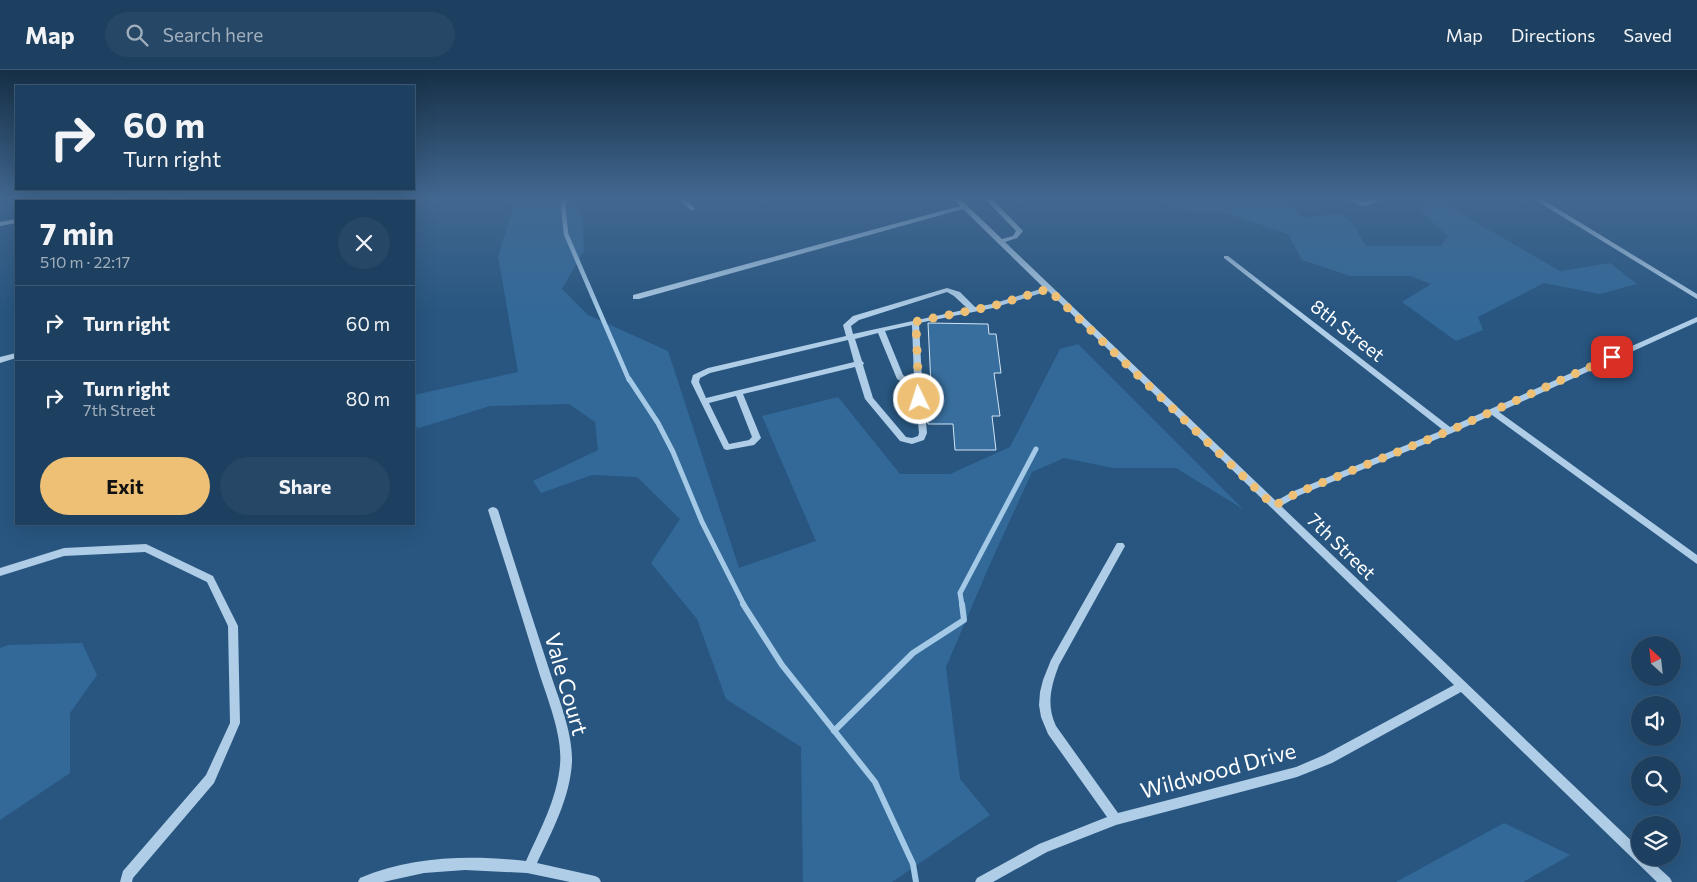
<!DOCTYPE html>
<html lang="en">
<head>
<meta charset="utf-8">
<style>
	body { margin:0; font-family:Commissioner,sans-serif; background:#264766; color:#f1f3f6; height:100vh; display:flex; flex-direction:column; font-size:19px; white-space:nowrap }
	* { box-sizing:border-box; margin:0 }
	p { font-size:16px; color:#a1afbd }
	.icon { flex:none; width:28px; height:28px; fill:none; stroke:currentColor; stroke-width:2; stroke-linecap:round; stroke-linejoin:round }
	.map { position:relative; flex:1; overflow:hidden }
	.panel { position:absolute; left:15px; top:130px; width:400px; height:325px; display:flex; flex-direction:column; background:#1e4060; border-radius:0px; box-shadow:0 5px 20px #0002,0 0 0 1px #3c5975 }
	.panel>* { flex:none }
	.banner { position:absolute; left:15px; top:15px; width:400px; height:105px; border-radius:0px; box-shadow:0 5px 20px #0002,0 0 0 1px #3c5975; background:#1e4060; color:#f1f3f6; overflow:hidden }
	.needle { width:32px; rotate:333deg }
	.controls { position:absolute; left:1631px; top:566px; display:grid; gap:10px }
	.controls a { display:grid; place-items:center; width:50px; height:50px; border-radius:50%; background:#1e4060; box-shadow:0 5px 20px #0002,0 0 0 1px #3c5975; font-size:25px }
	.pin { position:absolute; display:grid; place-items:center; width:42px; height:42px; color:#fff; margin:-21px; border-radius:10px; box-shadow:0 2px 8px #0006 }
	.me { position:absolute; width:55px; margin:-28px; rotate:356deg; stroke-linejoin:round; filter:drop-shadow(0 0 4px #0008) }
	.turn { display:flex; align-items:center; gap:18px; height:105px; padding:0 25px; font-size:22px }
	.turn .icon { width:65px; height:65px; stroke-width:2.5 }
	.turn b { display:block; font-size:35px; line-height:42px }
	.round { display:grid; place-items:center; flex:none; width:52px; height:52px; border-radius:26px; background:#264766 }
	.head { display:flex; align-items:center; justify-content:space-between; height:85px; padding:0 25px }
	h1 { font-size:30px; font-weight:700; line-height:38px }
	.action { display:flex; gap:10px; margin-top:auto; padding:10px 25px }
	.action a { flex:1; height:58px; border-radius:30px; background:#edc076; color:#111; font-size:20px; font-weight:700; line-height:58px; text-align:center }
	.action a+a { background:#264766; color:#f1f3f6 }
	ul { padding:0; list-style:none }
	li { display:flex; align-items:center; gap:15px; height:75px; padding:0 25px; border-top:1px solid #3c5975 }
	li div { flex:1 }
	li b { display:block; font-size:19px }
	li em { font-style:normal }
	header { display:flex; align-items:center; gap:30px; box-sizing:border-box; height:70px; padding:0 25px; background:#1e4060; border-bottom:1px solid #3c5975 }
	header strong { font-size:24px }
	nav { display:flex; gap:28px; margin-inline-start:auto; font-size:18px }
	.search { width:350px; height:45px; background:#264766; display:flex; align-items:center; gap:12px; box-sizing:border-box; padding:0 18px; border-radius:28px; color:#a1afbd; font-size:19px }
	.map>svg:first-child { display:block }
	.green { fill:#336998 }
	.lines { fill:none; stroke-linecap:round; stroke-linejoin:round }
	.stream-far2 { stroke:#a4c9e6; stroke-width:4.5 }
	.stream-far1 { stroke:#a4c9e6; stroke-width:5 }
	.stream { stroke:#a4c9e6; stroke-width:6 }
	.building { fill:#386e9d; stroke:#d2e5f5 }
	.minor { fill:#afcde6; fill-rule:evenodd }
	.route { stroke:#edc076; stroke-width:9; stroke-dasharray:0 16.2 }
	.labels { text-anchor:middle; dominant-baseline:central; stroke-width:5; stroke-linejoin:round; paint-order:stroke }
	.street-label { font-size:19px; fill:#fff; stroke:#285680 }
	.near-street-label { font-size:22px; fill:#fff; stroke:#285680 }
</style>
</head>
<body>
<header>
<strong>Map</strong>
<div class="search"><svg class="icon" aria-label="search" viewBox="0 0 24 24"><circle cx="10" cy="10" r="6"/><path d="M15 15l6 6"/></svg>Search here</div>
<nav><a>Map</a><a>Directions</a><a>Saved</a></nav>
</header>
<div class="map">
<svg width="1697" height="812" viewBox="0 0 1697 812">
	<rect width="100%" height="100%" fill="#285680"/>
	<g class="green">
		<polygon points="517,128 577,128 582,147 584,181 562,219 588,245 668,281 739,498 816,471 762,346 838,327 900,404 950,404 1010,377 1060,279 1078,274 1243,439 1176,398 1113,398 1064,388 1032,402 990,494 946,597 960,709 990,745 892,812 803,812 801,677 726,629 697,549 651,493 680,449 637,407 592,405 541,423 533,411 598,380 595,352 569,334 490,336 419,358 414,356 414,325 518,302 498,186"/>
		<polygon points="1158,128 1277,128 1306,148 1341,143 1354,156 1366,176 1441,176 1448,166 1416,137 1439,131 1560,201 1610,193 1637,214 1600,224 1544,213 1478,247 1483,260 1456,271 1402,232 1431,214 1410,206 1350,206 1302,190 1288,164 1227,143 1175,140"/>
		<polygon points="82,573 97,605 70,643 70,703 0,750 0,578 8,575"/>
		<polygon points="1504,753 1570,785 1523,812 1396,812"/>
	</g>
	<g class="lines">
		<polyline class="stream-far2" points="566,128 563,135 566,164 629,310"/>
		<g class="stream-far1">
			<polyline points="629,309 658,353 673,382 702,452 744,535"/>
			<polyline points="962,535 960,523 1036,379"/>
		</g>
		<g class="stream">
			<polyline points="743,534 782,595 875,712 913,794 916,812"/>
			<polyline points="834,661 913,583 964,550 962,534"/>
		</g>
	</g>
	<polygon class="building" points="928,253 988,254 989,264 996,264 1001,303 994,303 1000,346 992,346 996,380 955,380 953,354 928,354 926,336 932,336"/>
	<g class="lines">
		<g class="minor">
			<polygon points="113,128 126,128 117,131 106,131"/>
			<rect x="174" y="128" width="6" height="3"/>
			<polygon points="383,128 396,128 387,131 377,131"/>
			<polygon points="678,128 685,128 695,139 692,141 690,140"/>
			<path d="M952 128H959L1002 169 1013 166 1016 161 984 128H991L1023 161 1017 168 1005 172 1276 431 1294 421 1443 360 1224 188V186H1228L1450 357 1697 247V252L1499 342 1697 485V494L1492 345 1452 363 1300 425 1281 436 1640 779V788H1648L1670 808 1672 812H1657L1461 622 1332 693 1297 707 1116 755 1047 782 993 812H975L977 808 1039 774 1107 747 1048 664 1041 647 1039 635 1040 622 1043 610 1051 590 1117 473H1123L1125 476 1059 595C1051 616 1046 635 1056 656L1118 743 1296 697 1324 685 1454 615 1048 221 993 238 919 253 922 311 927 363 924 370 912 374 900 371 865 329 855 297 743 324 761 368 754 375 727 380 724 379 691 312 693 305 708 298 846 266 843 255 853 246 947 218 960 222 975 237 992 234 1044 218 963 139 639 229H633V225L960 136ZM947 222 954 226 968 239 853 264 851 256 859 250ZM912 255 914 308H908L903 305 885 261ZM878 263 897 309 904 313 914 314 919 363 918 366 912 368 906 367 873 328 863 295 864 293 862 291 855 269ZM848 270 854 292 706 328 699 312 700 308 710 303ZM736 326 752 367 749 370 729 374 709 333Z"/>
			<polygon points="1341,128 1352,128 1365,132 1376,128 1386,128 1365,136"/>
			<polygon points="1532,128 1540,128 1697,224 1697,229"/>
			<polygon points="16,149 16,153 0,156 0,152"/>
			<polygon points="16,283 16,288 0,293 0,287"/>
			<path d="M493 437 496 438 498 440C514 492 531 544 548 596 557 625 573 661 572 692 570 728 552 761 537 793L595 806 599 808 601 812H570L527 803 465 800 424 803 383 812H358L360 808C412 786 470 785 526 791 540 760 557 729 560 695 563 664 546 626 537 596 521 544 505 492 488 440L490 438Z"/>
			<polygon points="146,474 213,506 238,556 240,653 214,713 133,808 132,812 120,812 123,801 206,705 230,653 228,556 207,512 145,482 64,486 0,506 0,498 64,478"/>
		</g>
	</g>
	<linearGradient id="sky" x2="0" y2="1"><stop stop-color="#162f46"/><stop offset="0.53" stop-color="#426891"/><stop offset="1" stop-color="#426891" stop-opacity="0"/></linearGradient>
	<rect width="1697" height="242" fill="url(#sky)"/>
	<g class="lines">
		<polyline class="route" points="919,329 916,255 914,252 993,236 1048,219 1274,436 1297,423 1449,361 1612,287"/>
	</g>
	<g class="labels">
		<g class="street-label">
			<text transform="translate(1348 260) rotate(38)">8th Street</text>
			<text transform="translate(1342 476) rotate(44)">7th Street</text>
		</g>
		<g class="near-street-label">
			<text transform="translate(567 614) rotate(74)">Vale Court</text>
			<text transform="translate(1218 700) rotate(-15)">Wildwood Drive</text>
		</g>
	</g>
</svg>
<div class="controls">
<a><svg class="needle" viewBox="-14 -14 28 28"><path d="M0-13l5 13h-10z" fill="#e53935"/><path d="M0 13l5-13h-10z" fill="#a1afbd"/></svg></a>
<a><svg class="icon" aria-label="sound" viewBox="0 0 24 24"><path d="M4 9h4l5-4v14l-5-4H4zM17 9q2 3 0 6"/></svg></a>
<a><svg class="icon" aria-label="search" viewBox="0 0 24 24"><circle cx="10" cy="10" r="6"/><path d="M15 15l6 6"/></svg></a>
<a><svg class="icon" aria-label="layers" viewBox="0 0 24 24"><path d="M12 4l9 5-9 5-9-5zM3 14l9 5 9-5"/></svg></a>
</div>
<div class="pin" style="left:1612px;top:287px;background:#d93025"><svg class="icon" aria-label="arrive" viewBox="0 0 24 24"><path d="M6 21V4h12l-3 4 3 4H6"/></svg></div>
<svg class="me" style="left:919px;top:329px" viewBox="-20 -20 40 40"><circle r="17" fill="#edc076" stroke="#fff" stroke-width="3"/><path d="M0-11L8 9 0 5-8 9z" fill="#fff"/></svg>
<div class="banner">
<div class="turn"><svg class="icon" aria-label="right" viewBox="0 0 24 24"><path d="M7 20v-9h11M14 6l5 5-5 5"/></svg><div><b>60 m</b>Turn right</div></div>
</div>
<section class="panel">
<div class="head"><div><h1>7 min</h1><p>510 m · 22:17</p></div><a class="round"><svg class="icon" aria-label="close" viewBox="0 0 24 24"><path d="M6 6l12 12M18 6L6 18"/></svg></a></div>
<ul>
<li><svg class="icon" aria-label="right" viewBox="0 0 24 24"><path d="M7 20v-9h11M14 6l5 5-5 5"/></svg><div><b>Turn right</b></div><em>60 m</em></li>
<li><svg class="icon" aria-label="right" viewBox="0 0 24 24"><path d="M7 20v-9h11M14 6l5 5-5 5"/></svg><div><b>Turn right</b><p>7th Street</p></div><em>80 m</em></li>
</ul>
<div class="action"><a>Exit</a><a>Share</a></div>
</section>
</div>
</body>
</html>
